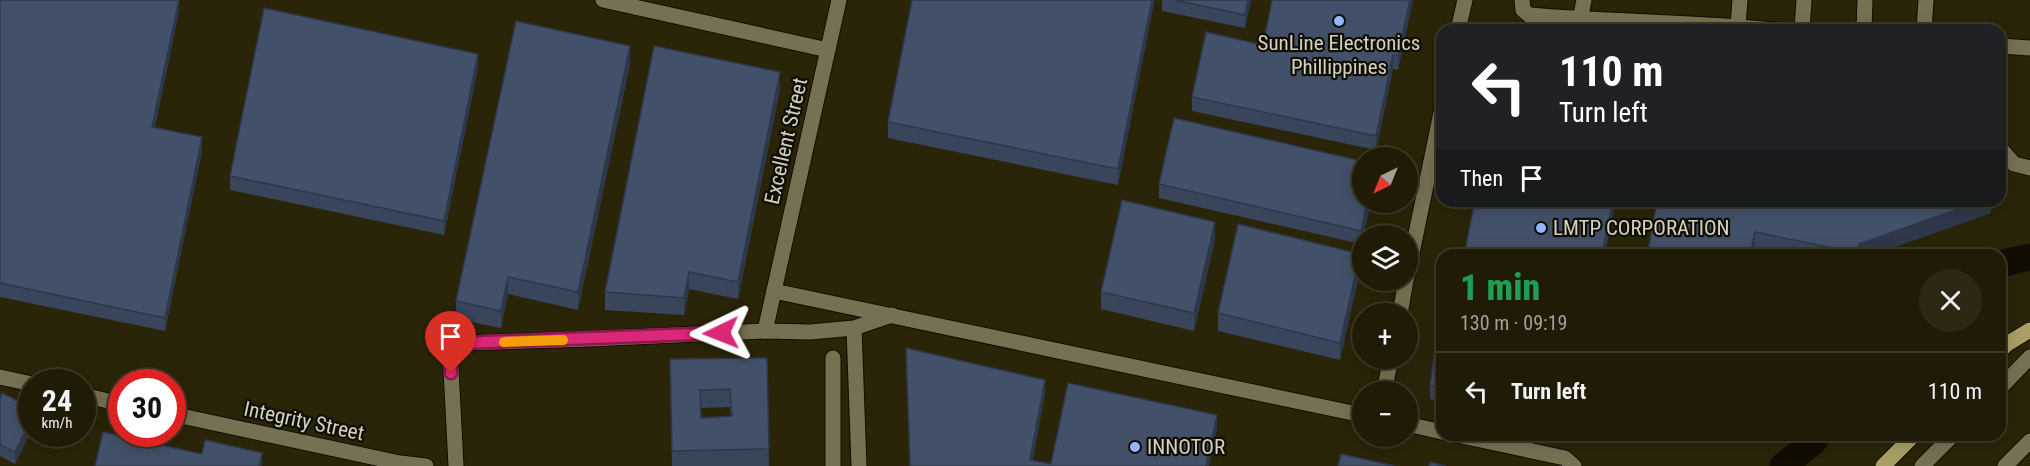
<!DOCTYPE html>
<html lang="en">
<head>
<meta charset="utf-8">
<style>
	body { margin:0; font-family:"Roboto Condensed",sans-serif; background:#2d2814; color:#f1f3f6; height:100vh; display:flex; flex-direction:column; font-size:22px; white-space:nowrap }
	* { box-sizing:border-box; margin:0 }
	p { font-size:20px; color:#a2a19b }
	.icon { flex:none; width:33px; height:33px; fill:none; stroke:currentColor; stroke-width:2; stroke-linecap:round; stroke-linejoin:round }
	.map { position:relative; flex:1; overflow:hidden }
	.panel { position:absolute; left:1436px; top:249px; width:570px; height:192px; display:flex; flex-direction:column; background:#201b06; border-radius:18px; box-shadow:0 3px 15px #0003,0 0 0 2px #3d3928 }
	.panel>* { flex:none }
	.banner { position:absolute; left:1436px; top:24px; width:570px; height:183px; border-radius:18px; box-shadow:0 3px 15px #0003,0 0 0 2px #3d3928; background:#202124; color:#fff; overflow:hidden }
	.needle { width:39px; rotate:223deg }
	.buttons { position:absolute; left:1352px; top:147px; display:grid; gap:12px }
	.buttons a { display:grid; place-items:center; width:66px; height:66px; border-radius:50%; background:#201b06; box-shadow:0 3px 15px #0003,0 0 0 2px #3d3928; font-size:30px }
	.speed { position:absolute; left:18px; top:369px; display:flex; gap:12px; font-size:30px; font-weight:700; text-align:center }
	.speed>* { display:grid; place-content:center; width:78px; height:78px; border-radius:50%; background:#201b06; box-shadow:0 3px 15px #0003,0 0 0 2px #3d3928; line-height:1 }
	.speed small { font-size:15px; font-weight:400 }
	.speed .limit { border:9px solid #d22; background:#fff; color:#111 }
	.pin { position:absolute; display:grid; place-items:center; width:51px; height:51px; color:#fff; margin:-62px -26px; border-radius:50% 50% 50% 0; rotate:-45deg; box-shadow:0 0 6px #0007 }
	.pin .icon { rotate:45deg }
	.me { position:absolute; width:66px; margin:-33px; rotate:268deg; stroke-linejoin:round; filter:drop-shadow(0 0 4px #0008) }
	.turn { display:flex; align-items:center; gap:21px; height:126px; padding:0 24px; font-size:27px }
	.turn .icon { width:78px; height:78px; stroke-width:2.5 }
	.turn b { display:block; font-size:42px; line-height:51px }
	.then { display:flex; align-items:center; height:57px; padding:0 24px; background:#0003; gap:12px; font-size:22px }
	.round { display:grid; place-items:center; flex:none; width:63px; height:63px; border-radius:32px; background:#2d2814 }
	.summary { display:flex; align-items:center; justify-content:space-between; height:102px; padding:0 24px }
	h1 { font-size:36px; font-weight:800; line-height:45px; color:#1e9e55 }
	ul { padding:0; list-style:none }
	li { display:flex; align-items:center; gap:18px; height:78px; padding:0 24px; border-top:2px solid #3d3928 }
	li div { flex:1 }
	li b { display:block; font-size:22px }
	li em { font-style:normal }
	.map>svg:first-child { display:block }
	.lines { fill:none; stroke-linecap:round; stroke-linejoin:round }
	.river { stroke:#110c00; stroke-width:27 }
	.minor-casing { stroke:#130d00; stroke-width:17 }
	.major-casing { stroke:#130d00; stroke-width:17 }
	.minor { stroke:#777153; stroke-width:15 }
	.major { stroke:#a99e66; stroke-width:15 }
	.wall { fill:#39455a; fill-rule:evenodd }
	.shaded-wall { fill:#2e384a }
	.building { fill:#425069; stroke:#2e384a; stroke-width:1.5; fill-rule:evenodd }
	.route-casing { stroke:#8e194d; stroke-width:15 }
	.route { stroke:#db2777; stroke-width:10 }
	.slow { stroke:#f59e0b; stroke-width:10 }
	.poi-dot { fill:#91b8fd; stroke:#100e04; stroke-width:2 }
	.labels { text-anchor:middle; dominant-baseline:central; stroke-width:4.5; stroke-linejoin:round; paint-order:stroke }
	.poi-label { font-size:21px; fill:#d5d2c1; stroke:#100e04; text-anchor:start }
	.street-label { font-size:21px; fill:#d5d2c1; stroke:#100e04 }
</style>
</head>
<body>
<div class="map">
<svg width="2030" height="466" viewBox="0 0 2030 466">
	<rect width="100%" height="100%" fill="#2a2408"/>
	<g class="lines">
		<g class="river">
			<polyline points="2000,264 2030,257"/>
			<polyline points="1783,466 1813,442 1818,435"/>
		</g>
		<g class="minor-casing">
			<g id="minor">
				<polyline points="603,0 828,50"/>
				<path d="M1522 0 1523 10 1529 15C1611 22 1693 22 1775 30"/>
				<polyline points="1580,20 1584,0"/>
				<polyline points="1738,26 1740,0"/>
				<polyline points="1458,30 1465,0"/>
				<polyline points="1802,30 1804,0"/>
				<polyline points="1864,30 1865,0"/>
				<polyline points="1924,30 1926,0"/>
				<polyline points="2000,46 2030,48"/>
				<polyline points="2000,148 2014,164 2030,168"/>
				<polyline points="1407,277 1442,108"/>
				<polyline points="774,291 1362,415"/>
				<polyline points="1400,314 1406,280"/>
				<polyline points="854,328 859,466"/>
				<polyline points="765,331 839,0"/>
				<polyline points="833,358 833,466"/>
				<polyline points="0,377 32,384"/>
				<polyline points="2000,388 2030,357"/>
				<polyline points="1384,392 1391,358"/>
				<polyline points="82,395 122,404"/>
				<polyline points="172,414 400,463 426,466"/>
				<polyline points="1407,424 1442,432"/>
				<polyline points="1457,435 1565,458 1574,466"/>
				<polyline points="456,466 450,350 461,343 589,339 765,331 810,332 854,328 892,315"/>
				<polyline points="1922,466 1953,435"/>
				<polyline points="2005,466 2030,441"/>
			</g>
		</g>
		<g class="major-casing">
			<g id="major">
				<polyline points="2000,351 2007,344 2030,330"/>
				<polyline points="1883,466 1914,435"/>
			</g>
		</g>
		<use href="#minor" class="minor"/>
		<use href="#major" class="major"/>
	</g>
	<g class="wall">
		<polygon points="0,0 179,0 179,11 155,127 202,151 165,331 0,297"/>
		<polygon points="1154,0 1118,185 888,138 888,122"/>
		<polygon points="1162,0 1251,0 1245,28 1162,11"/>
		<polygon points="1272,0 1413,0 1398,70 1393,69 1376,150 1192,111 1192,97 1263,45"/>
		<polygon points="630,64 578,310 508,294 501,328 456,319 456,301"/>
		<polygon points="478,67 444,235 230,190 230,176"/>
		<polygon points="780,89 738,299 689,289 684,315 605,310 605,292"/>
		<polygon points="1159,184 1362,202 1371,202 1363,236 1362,236 1361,244 1159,198"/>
		<polygon points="1657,201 1991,201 1991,213 1872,255 1792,255 1755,247 1753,255 1648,255"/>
		<polygon points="1215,239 1194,331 1101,309 1101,292"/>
		<polygon points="1360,271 1340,360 1218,331 1218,313"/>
		<polygon points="1442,302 1442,402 1430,399 1430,385"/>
		<path d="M767 358 769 466H672L670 359ZM730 407 731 417 701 418V408Z"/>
		<polygon points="0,395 32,408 32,429 15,464 0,456"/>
	</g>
	<g class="shaded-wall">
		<polygon points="179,0 179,11 152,140 152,127"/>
		<polygon points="1152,0 1154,0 1154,4 1118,185 1118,169"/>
		<polygon points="1248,0 1251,0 1245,28 1245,15"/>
		<polygon points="1410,0 1413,0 1398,70 1398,56"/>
		<polygon points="630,46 630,64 578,310 578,292"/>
		<polygon points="478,54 478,67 444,235 444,221"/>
		<polygon points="1393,55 1393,69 1376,150 1376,136"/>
		<polygon points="780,72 780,89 738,299 738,282"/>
		<polygon points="202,137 202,151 165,331 165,318"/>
		<polygon points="1613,201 1616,201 1605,255 1602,255"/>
		<polygon points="1981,201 1991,201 1991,213 1872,255 1857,255 1859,244"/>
		<polygon points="1367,202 1371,202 1363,236 1362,236 1361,244 1361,231"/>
		<polygon points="1215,222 1215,239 1194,331 1194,313"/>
		<polygon points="1755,232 1755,247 1753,255 1750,255"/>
		<polygon points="1360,254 1360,271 1340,360 1340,343"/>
		<polygon points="689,272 689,289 684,315 684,298"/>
		<polygon points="508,277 508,294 501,328 501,311"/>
		<polygon points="1045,380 1045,394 1032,466 1030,460"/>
		<polygon points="1217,415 1217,429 1209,466 1206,466"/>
		<polygon points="32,417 32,429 15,464 15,452"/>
		<polygon points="262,453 262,466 259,466"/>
	</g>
	<g class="building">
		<polygon points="0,0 179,0 152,127 202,137 165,318 0,283"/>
		<polygon points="912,0 1152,0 1118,169 888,122"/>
		<polygon points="1175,0 1248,0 1245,15"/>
		<polygon points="1272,0 1410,0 1398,56 1393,55 1376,136 1192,97 1206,32 1263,45"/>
		<polygon points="264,8 478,54 444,221 230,176"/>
		<polygon points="516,21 630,46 578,292 508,277 501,311 456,301"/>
		<polygon points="654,46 780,72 738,282 689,272 684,298 605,292"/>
		<polygon points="1174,118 1362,161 1362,202 1367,202 1361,231 1159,184"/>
		<polygon points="1122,200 1215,222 1194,313 1101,292"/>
		<polygon points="1475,201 1613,201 1602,255 1464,255"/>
		<polygon points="1657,201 1981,201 1859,244 1857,253 1755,232 1750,255 1667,255 1648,251"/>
		<polygon points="1238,224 1360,254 1340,343 1218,313"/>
		<polygon points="1442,302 1442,388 1430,385"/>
		<polygon points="906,348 1045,380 1030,460 1051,464 1068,383 1217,415 1206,466 910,466"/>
		<path d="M767 358 769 449 672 451 670 359ZM730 389 732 416 701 418 700 390Z"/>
		<polygon points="2,393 32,408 32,417 15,452 0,445 0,395 1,396"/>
		<polygon points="103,432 202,454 205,440 262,453 259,466 95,466"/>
		<polygon points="1341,454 1395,466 1338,466"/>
		<polygon points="1430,462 1446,466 1429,466"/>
	</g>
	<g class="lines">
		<g class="route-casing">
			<polyline id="route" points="451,373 450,350 461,343 721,333"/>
		</g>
		<use href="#route" class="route"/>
		<polyline class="slow" points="504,342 563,340"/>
	</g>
	<g class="poi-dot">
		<circle cx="1339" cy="21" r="6"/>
		<circle cx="1541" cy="228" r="6"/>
		<circle cx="1135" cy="447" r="6"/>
	</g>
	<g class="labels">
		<g class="poi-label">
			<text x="1339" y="43" text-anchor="middle">SunLine Electronics<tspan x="1339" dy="24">Phillippines</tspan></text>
			<text x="1553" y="228">LMTP CORPORATION</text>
			<text x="1147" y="447">INNOTOR</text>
		</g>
		<g class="street-label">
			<text transform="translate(786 141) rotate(-77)">Excellent Street</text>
			<text transform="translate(304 421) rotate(12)">Integrity Street</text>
		</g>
	</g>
</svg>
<div class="buttons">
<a><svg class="needle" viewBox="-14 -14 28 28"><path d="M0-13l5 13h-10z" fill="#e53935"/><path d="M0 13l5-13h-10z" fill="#a2a19b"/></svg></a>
<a><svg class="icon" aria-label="layers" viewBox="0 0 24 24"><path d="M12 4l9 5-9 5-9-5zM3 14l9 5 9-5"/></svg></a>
<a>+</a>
<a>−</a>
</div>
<div class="speed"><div>24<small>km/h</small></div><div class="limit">30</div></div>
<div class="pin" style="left:451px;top:373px;background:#d93025"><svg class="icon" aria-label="arrive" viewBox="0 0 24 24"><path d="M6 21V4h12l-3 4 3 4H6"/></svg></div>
<svg class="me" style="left:721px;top:333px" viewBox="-20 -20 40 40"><path d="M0-17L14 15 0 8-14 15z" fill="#db2777" stroke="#fff" stroke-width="4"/></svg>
<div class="banner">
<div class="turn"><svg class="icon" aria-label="left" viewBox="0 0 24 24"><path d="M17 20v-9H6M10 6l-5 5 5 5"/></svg><div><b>110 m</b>Turn left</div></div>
<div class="then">Then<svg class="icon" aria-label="arrive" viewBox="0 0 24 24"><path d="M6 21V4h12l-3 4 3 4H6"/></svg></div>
</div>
<section class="panel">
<div class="summary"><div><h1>1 min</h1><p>130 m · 09:19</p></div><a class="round"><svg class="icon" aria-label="close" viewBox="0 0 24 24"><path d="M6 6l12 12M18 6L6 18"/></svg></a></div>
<ul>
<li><svg class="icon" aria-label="left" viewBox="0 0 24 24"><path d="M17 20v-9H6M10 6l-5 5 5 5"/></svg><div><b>Turn left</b></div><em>110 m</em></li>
</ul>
</section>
</div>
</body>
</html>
